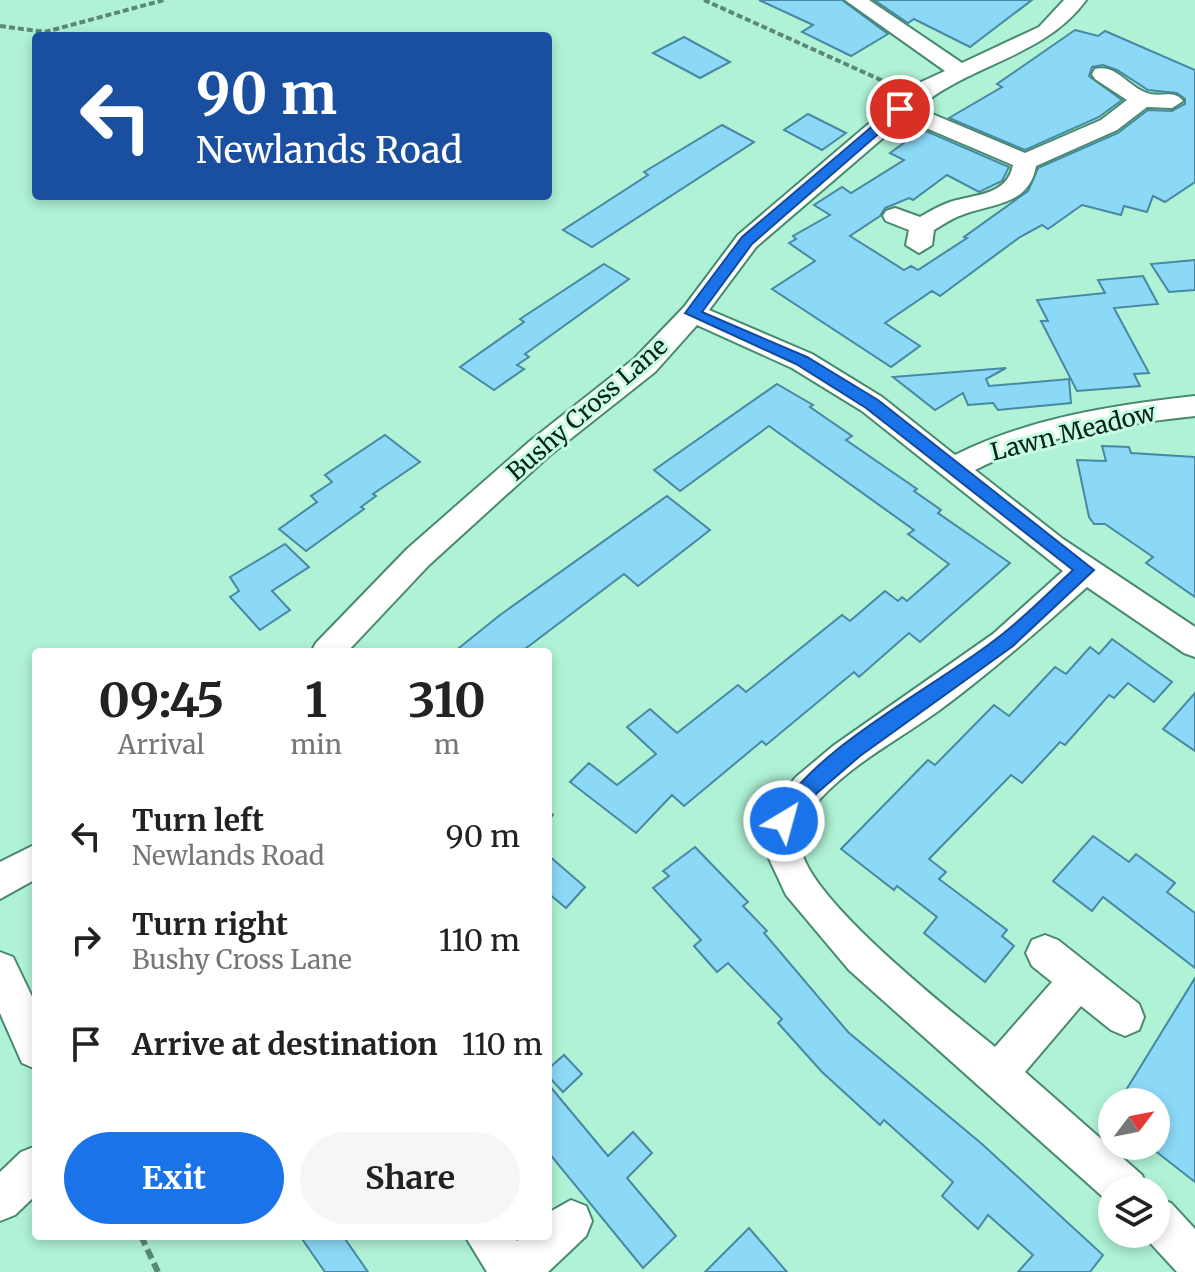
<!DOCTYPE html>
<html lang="en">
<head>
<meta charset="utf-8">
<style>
	body { margin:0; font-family:Merriweather,serif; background:#f6f6f6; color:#222; height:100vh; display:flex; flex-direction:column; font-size:30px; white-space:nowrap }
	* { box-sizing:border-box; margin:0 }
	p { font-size:26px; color:#767676 }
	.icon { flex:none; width:44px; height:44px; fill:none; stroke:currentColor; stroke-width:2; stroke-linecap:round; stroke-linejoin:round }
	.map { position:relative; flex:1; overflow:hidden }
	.panel { position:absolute; left:32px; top:648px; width:520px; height:592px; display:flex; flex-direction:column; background:#fff; border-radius:8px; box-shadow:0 4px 12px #0003 }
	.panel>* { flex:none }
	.guide { position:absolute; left:32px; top:32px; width:520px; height:168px; border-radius:8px; box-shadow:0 4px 12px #0003; background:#1a4fa0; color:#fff; overflow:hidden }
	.needle { width:52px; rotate:58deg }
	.buttons { position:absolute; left:1098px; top:1088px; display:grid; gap:16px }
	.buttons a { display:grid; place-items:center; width:72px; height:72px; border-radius:50%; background:#fff; box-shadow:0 4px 12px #0003; font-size:40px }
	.pin { position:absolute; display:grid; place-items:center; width:68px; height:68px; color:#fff; margin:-34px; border:4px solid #fff; border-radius:50%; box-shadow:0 2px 8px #0007 }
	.me { position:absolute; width:88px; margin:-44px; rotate:37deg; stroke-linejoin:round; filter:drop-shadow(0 0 6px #0008) }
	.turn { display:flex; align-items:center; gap:28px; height:168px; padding:0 32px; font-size:36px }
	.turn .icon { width:104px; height:104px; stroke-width:2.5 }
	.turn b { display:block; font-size:56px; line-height:68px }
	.eta { display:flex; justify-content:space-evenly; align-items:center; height:136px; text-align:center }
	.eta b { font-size:48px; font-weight:700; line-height:56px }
	.cta { display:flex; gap:16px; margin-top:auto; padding:16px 32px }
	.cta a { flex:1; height:92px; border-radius:48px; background:#1a73e8; color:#fff; font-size:32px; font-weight:700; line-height:92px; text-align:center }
	.cta a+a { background:#f6f6f6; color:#222 }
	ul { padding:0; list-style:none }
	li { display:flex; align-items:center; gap:24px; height:104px; padding:0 32px }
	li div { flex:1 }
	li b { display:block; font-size:30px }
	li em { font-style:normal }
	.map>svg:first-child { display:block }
	.building { fill:#8cd8f7; stroke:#4789a3; stroke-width:2 }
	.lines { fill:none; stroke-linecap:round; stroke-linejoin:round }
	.minor-casing { stroke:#498970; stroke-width:4 }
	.path-far1 { stroke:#5a8975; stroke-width:4; stroke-dasharray:6 3; stroke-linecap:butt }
	.path { stroke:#5a8975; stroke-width:6; stroke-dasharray:10 5; stroke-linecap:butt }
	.minor { fill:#fff; fill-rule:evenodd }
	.route { fill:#1a73e8; stroke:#114b97; stroke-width:2 }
	.labels { text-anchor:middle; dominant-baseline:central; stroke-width:6; stroke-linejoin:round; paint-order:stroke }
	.street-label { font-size:24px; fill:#072218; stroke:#c7fce5 }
</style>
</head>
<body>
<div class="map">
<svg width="1195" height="1272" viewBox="0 0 1195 1272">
	<rect width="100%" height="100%" fill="#aff2d5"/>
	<g class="building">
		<polygon points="759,0 842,0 888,34 851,56 802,32 813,25"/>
		<polygon points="874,0 1032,0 970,47 914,19 908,23"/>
		<polygon points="1075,30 1098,36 1105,31 1195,70 1195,182 1165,202 1153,196 1147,212 1124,206 1121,215 1082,205 1048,229 1042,225 1020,237 940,296 932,291 885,323 920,346 891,367 772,289 815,261 789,243 796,239 793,236 830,215 814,205 842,187 851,193 904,160 890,153 915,135 926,131 1009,167 1002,181 979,192 947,175 913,200 909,198 885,208 880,216 850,236 904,270 911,266 918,270 967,238 964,237 1028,191 1038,168 1118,133 1148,110 1172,111 1185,104 1185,99 1177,93 1148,90 1117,70 1103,65 1092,67 1089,76 1122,100 1099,117 1025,150 949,118 1002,87 997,84"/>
		<polygon points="684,37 730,62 700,78 653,53"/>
		<polygon points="808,114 846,133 822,150 784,130"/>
		<polygon points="722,125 754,142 592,247 563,230 648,175 644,172"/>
		<polygon points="1195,260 1195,290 1169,292 1151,264"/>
		<polygon points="604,264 629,279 525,354 529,357 517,365 524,369 494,390 460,367 524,322 520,319"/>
		<polygon points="1143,276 1158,304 1114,308 1149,373 1134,374 1140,386 1077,391 1041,321 1048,321 1037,300 1105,293 1098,280"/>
		<polygon points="1006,368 986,379 989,386 1069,379 1071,403 998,410 993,403 968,405 963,393 935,410 893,377"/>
		<polygon points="777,384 813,405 810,407 852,436 846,440 917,489 914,491 941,510 938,513 1010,563 920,642 909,633 859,677 854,672 766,745 762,741 684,806 672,795 636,833 570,782 589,763 617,785 656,754 627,727 650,709 677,733 738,685 746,692 842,615 850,621 885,591 898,601 902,597 907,601 949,564 908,534 914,530 769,426 680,491 654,470"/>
		<polygon points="385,435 420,462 373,494 376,496 361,507 364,509 306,551 279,529 317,502 311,496 332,482 325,475"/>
		<polygon points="1102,446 1129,447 1131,453 1195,457 1195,597 1146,563 1153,557 1105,524 1094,524 1089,517 1077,460 1106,461"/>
		<polygon points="667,496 710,530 638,586 624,574 521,652 454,652 500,615"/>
		<polygon points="285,544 309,567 272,591 290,610 260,630 230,597 239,591 230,577"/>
		<polygon points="1112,639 1172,682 1154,702 1128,683 1114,698 1109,695 1065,745 1060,742 1022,783 1011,775 929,859 946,872 939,879 1007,930 1002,936 1014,946 985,982 924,933 937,917 897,886 894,890 841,849 928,760 935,765 994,705 1009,716 1055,667 1066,674 1090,647 1099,654"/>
		<polygon points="1195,693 1195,751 1163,729"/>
		<polygon points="1093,836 1129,862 1136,854 1175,883 1167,892 1195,913 1195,968 1103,897 1092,911 1053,881"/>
		<polygon points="695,847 748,902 743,906 767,931 764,933 848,1032 982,1144 1103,1255 1090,1272 1018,1272 1033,1255 988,1215 978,1229 942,1196 953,1182 884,1120 880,1125 822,1072 778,1023 782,1019 728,963 717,972 694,946 701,940 653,888 669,876 663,871"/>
		<polygon points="548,855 585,887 566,908 548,893"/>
		<polygon points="1195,978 1195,1182 1149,1146 1156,1146 1156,1102 1125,1102 1127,1098 1123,1095"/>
		<polygon points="564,1055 582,1074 563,1092 548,1076 548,1069"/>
		<polygon points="548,1084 608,1156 633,1132 652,1153 627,1178 676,1236 643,1268 548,1152"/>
		<polygon points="749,1228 787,1272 705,1272"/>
		<polygon points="300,1236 343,1236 368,1272 325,1272"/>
	</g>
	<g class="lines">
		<g class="minor-casing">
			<g id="minor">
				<path d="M845 0H869L962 63 1039 27 1064 0H1086C1045 57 969 64 918 108L1025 153 1101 120 1127 100 1095 79 1092 74 1095 69C1117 64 1128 87 1147 93 1159 98 1174 89 1183 101L1172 108 1147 107 1117 130 1036 166C1029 206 992 203 962 215 952 218 943 225 934 230L932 245 919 253 906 245 909 230 886 221 883 216 886 211 895 208 920 217C930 211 939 206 950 202 975 194 1007 196 1013 165L905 119 756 247 709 310 812 354 882 397 955 455C1029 418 1114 405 1195 396V416C1120 424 1043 435 975 470L1063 539 1195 627V657L1184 653 1087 587C1038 631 990 673 937 712 898 740 853 763 820 799 807 814 798 827 801 848 808 899 952 1012 995 1047L1052 982 1032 966 1026 953 1032 940 1045 935 1058 940 1139 1004 1144 1017 1139 1030 1125 1036 1111 1030 1081 1006 1025 1072 1142 1175 1148 1190H1112V1205L849 970 786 895 765 850 766 822 782 794 796 777 833 746 993 634 1063 571 862 411 792 368 697 325 655 372 550 455 429 565 347 652H311L316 643 407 549 530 441 635 358 684 307 738 235 892 104 921 82 945 71Z"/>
				<polygon points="36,844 36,879 0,899 0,862"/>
				<polygon points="0,952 13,957 36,1005 36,1069 22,1063 0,1013"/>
				<polygon points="36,1146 36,1195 15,1215 0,1221 0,1172 21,1152"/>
				<polygon points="1156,1197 1171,1203 1195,1229 1195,1272 1177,1272 1142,1234 1156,1234"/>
				<polygon points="571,1200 586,1206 592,1221 586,1236 548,1272 487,1272 465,1236 513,1236 517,1241 523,1236 548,1236 548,1213"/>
			</g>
		</g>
		<g class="path-far1">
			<polyline points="704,0 892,85"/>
			<polyline points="0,26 45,32 164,0"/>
		</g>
		<g class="path">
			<polyline points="548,818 552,813"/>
			<polyline points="141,1236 158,1272"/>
		</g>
		<use href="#minor" class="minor"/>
	</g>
	<path class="route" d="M896 106 907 109 752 244 702 312 807 357 878 400 1094 570 1013 646 860 756 817 793 791 828 784 830 774 821C807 750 938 686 1000 636 1026 616 1049 592 1073 570L866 408 796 364 685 313 742 237Z"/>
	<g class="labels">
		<g class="street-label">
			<text transform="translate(587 409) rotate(-41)">Bushy Cross Lane</text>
			<text transform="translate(1073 432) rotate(-14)">Lawn Meadow</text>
		</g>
	</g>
</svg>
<div class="buttons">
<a><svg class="needle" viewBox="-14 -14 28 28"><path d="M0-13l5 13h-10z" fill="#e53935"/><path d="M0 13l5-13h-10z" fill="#767676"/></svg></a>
<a><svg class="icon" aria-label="layers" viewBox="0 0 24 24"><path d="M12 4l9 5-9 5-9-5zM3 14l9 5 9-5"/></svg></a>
</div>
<div class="pin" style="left:900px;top:109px;background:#d93025"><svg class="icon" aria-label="arrive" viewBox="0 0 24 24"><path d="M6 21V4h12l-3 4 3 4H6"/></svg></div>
<svg class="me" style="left:784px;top:821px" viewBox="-20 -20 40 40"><circle r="17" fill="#1a73e8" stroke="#fff" stroke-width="3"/><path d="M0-11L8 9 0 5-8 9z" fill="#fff"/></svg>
<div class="guide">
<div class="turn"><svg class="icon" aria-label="left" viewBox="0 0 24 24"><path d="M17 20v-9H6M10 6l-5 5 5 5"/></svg><div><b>90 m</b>Newlands Road</div></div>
</div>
<section class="panel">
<div class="eta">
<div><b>09:45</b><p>Arrival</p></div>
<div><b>1</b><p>min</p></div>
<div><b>310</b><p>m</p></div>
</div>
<ul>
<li><svg class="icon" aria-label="left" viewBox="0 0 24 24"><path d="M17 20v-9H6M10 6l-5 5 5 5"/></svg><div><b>Turn left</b><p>Newlands Road</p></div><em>90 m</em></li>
<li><svg class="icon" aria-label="right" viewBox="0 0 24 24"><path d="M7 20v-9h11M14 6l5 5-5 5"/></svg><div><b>Turn right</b><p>Bushy Cross Lane</p></div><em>110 m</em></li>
<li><svg class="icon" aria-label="arrive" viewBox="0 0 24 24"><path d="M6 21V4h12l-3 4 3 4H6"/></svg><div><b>Arrive at destination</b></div><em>110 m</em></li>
</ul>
<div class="cta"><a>Exit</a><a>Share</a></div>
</section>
</div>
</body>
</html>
